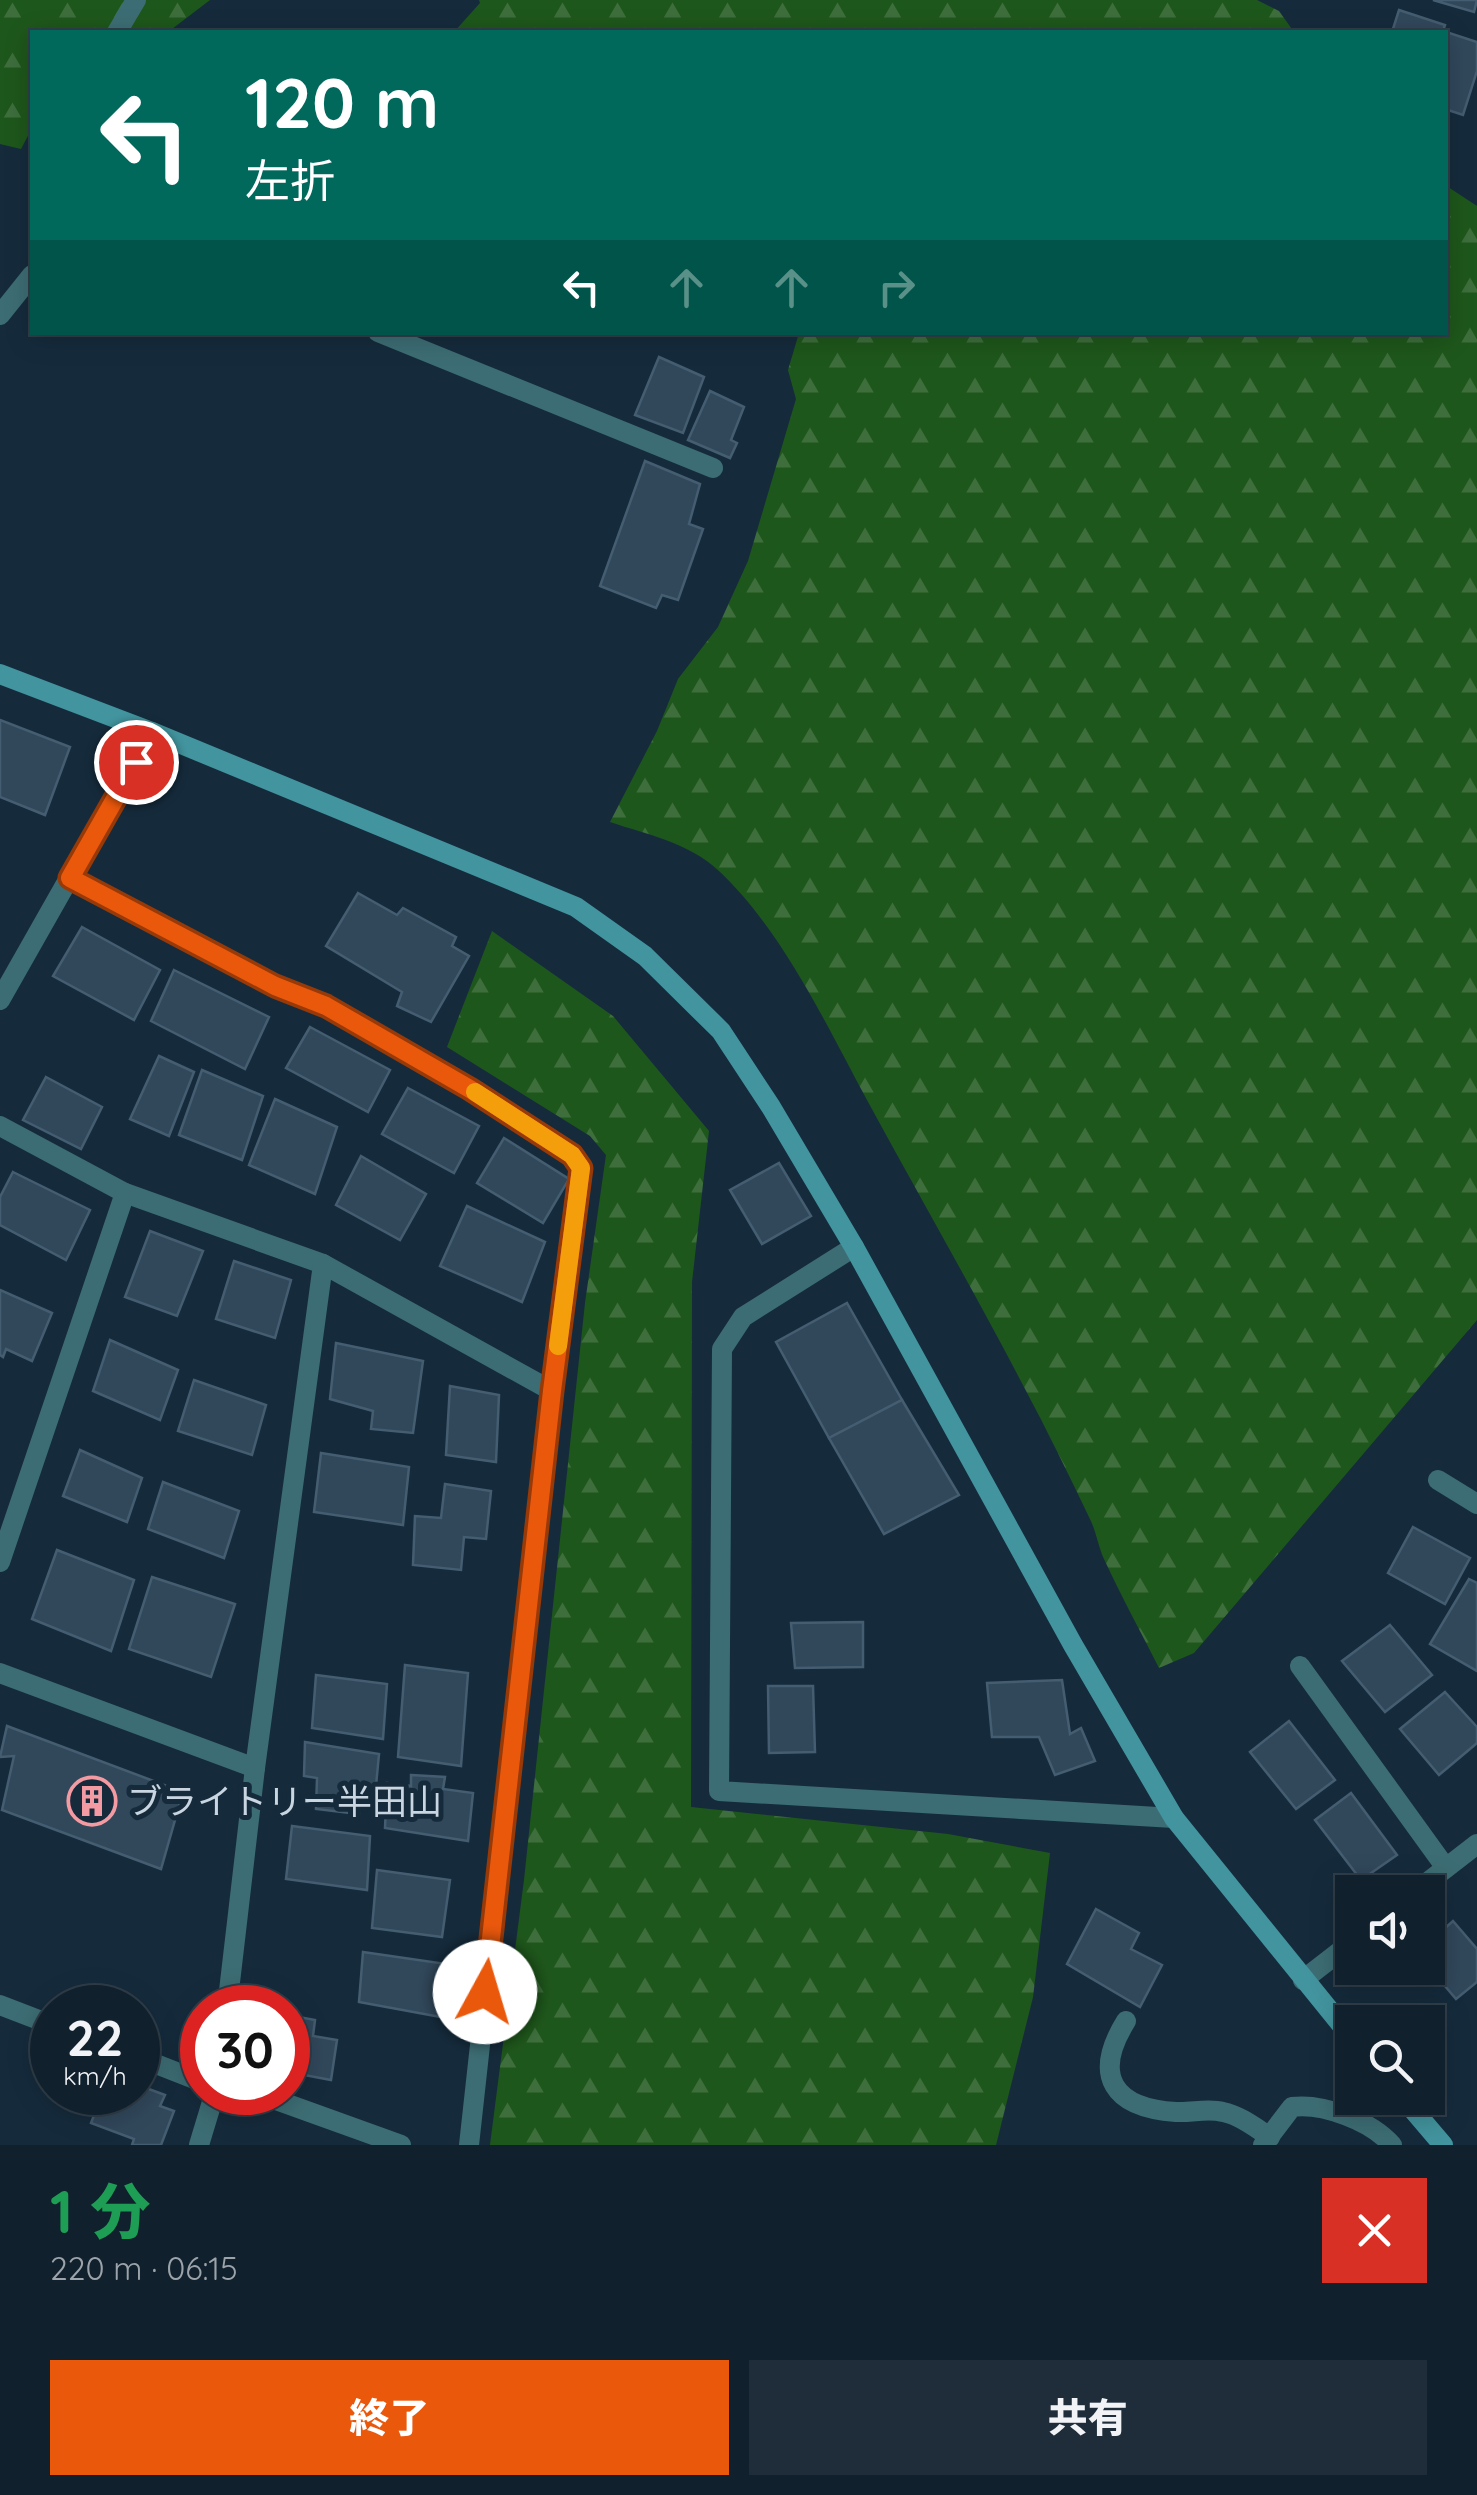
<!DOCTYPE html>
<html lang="ja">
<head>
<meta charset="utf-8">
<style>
	body { margin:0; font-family:Quicksand,"Noto Sans JP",sans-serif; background:#1e2d39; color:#f1f3f6; height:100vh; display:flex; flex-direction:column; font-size:38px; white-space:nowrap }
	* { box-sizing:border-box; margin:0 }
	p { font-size:32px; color:#9ca3aa }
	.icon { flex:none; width:55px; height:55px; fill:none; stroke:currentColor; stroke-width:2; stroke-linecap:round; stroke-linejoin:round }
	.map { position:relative; height:2145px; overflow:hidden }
	.sheet { display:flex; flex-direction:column; background:#10202d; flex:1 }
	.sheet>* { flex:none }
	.top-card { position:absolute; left:30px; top:30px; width:1418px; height:305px; border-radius:0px; box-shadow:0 5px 25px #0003,0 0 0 2px #303e49; background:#00695c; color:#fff; overflow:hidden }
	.fabs { position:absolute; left:1335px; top:1875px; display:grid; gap:20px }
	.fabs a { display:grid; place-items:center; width:110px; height:110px; border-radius:0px; background:#10202d; box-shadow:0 5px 25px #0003,0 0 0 2px #303e49; font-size:50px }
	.speed { position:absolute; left:30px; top:1985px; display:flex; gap:20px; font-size:50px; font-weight:700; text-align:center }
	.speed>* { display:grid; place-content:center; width:130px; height:130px; border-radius:50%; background:#10202d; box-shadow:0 5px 25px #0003,0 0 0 2px #303e49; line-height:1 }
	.speed small { font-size:25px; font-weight:400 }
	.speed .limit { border:15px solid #d22; background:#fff; color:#111 }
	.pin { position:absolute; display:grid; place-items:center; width:85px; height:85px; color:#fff; margin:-42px; border:5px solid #fff; border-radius:50%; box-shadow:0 2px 10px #0007 }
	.me { position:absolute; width:110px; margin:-55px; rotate:6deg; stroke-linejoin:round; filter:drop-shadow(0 0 8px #0008) }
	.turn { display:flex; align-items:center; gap:35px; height:210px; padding:0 50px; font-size:45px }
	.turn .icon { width:130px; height:130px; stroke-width:2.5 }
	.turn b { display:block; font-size:70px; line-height:85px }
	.lanes { display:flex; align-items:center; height:95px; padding:0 50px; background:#0003; justify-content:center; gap:50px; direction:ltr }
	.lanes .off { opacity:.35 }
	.round { display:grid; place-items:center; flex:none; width:105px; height:105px; border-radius:0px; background:#1e2d39 }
	.overview { display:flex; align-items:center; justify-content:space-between; height:170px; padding:0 50px }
	h1 { font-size:60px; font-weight:800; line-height:75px; color:#1e9e55 }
	.action { display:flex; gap:20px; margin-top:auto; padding:20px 50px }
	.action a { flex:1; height:115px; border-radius:0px; background:#ea580c; color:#fff; font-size:40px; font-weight:800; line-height:115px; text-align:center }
	.action a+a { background:#1e2d39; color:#f1f3f6 }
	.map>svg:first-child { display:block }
	.forest { fill:url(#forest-firs) }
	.building { fill:#31485b; stroke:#455d70; stroke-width:2.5 }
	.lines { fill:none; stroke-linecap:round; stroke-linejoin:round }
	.lane { stroke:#3d6d74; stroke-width:20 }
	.street { stroke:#3d6d74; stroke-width:20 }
	.secondary { stroke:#42949e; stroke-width:20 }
	.route-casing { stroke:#983908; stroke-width:25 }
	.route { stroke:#ea580c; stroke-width:18 }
	.slow { stroke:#f59e0b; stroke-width:18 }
	.labels { text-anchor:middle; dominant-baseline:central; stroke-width:10; stroke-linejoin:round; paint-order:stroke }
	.poi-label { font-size:35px; fill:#c9d6e1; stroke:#152b3c; text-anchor:start }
</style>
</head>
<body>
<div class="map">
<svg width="1477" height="2145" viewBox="0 0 1477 2145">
	<defs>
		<pattern id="forest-firs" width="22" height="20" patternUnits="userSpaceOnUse" patternTransform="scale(2.5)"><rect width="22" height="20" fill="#1e571b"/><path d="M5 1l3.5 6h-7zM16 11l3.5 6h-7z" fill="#3d6e3c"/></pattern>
	</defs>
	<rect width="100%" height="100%" fill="#152b3c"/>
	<g class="forest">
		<polygon points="0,0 210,0 168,32 32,32 32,128 21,149 0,144"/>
		<polygon points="479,0 1257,0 1279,11 1294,32 454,32 480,3"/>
		<path d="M1445 185 1477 206V1320L1194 1653 1159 1668C1141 1632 1121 1596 1104 1559 1098 1546 1096 1530 1089 1517 1068 1473 1047 1430 1024 1387 974 1291 919 1196 867 1100 827 1026 782 930 719 871 688 842 648 835 610 822L657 731 678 679 718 627 748 561 796 399 788 370 799 333 1445 332Z"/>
		<polygon points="492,931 613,1016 709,1131 692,1282 691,1807 948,1834 1050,1853 1033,1997 996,2145 490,2145 524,1880 585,1303 606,1155 590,1136 447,1047"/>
	</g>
	<g class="building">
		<polygon points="1433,0 1477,0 1474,12"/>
		<polygon points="1399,10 1445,25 1443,31 1477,42 1477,71 1463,115 1445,109 1445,32 1392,32"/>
		<polygon points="659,357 704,377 683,433 635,415"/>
		<polygon points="710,391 744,407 731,440 737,443 730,458 688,440"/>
		<polygon points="645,461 700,484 689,524 703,529 678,600 662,595 656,608 600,586"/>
		<polygon points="0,720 70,747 45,815 0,797"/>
		<polygon points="358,893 397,915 403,908 456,937 452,946 469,956 431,1022 397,1006 402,992 326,946"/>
		<polygon points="82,927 160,970 134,1020 53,976"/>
		<polygon points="174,970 269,1017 245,1069 151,1021"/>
		<polygon points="310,1027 390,1070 368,1112 286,1068"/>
		<polygon points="159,1056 194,1072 169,1136 130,1119"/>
		<polygon points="202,1070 263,1096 242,1160 179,1135"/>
		<polygon points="46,1077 102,1107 81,1149 23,1120"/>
		<polygon points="408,1088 479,1126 454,1173 382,1134"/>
		<polygon points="275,1099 337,1127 315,1194 249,1165"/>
		<polygon points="504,1138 569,1179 543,1223 477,1183"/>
		<polygon points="361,1156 426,1194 400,1240 336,1205"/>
		<polygon points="779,1163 811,1216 762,1244 730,1190"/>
		<polygon points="13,1172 90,1210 66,1260 0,1225 0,1197"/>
		<polygon points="467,1206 545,1242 522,1302 440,1266"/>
		<polygon points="150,1231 203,1251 177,1316 125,1297"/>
		<polygon points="234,1261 291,1280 275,1338 216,1319"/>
		<polygon points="0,1290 52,1313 32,1361 6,1349 3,1357 0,1355"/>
		<polygon points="847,1303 902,1400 829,1438 776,1342"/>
		<polygon points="110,1340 178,1370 160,1420 93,1391"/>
		<polygon points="336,1343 423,1361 413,1433 371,1429 373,1411 330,1399"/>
		<polygon points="194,1380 266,1405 252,1455 178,1431"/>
		<polygon points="450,1386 499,1395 496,1462 446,1455"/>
		<polygon points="902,1400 959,1495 884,1534 829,1438"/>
		<polygon points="80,1450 142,1478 127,1522 63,1496"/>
		<polygon points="321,1453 409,1467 403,1525 314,1512"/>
		<polygon points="163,1482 239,1511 224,1558 148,1529"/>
		<polygon points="445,1484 491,1491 486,1539 464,1537 461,1570 413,1565 415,1516 441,1518"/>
		<polygon points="1413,1527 1470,1558 1445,1604 1388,1573"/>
		<polygon points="57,1550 134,1580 111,1651 32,1619"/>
		<polygon points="152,1577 235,1604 211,1677 129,1649"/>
		<polygon points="1469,1579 1477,1583 1477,1671 1430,1644"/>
		<polygon points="863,1622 863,1667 795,1668 791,1623"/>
		<polygon points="1390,1625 1432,1675 1385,1712 1342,1661"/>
		<polygon points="405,1665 468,1673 461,1766 398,1757"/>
		<polygon points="316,1675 387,1684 383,1739 312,1728"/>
		<polygon points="1062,1680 1070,1734 1081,1728 1095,1761 1055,1775 1039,1737 992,1737 987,1683"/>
		<polygon points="768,1686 813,1686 815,1752 769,1753"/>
		<polygon points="1445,1692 1477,1727 1477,1743 1439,1775 1400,1729"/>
		<polygon points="1289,1721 1335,1780 1296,1809 1250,1752"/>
		<polygon points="7,1726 183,1792 161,1869 2,1810 14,1756 0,1757"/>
		<polygon points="305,1742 379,1754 376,1786 360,1785 359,1814 316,1809 317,1778 304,1776"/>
		<polygon points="411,1775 445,1777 443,1789 473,1793 468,1841 385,1828 387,1783 411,1786"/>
		<polygon points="1351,1793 1397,1855 1361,1880 1315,1820"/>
		<polygon points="292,1826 370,1836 367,1890 286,1879"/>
		<polygon points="377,1870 450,1880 442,1937 372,1928"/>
		<polygon points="1096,1909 1139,1933 1131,1949 1162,1965 1140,2007 1067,1964"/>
		<polygon points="1453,1921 1477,1949 1477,1982 1456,1999 1428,1966 1428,1943"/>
		<polygon points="363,1952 453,1965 446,2018 359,2002"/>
		<polygon points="288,2015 315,2020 313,2036 337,2040 331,2080 288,2072"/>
		<polygon points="138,2085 165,2095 160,2106 174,2111 161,2145 132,2145 134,2139 91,2123 103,2092 138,2092"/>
	</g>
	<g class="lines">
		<g class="lane">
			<polyline points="378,332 713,468"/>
			<path d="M1126 2021C1092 2076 1113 2108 1176 2112 1192 2113 1207 2108 1223 2112 1239 2115 1256 2128 1270 2137"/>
		</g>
		<g class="street">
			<polyline points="117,32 136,0"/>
			<polyline points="0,315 32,275"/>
			<polyline points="70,879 275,986 326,1006 470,1089 571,1155 581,1168 580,1184 552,1391"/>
			<polyline points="0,1000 152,732"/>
			<polyline points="0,1126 125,1193 323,1264"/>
			<polyline points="854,1247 743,1317 722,1349 719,1791 1174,1818"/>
			<polyline points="1438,1480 1477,1504"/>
			<polyline points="0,1562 125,1193"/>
			<polyline points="1300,1666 1446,1868"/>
			<polyline points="0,1673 255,1768"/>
			<polyline points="1415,1892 1477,1844"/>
			<polyline points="1303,1980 1352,1942"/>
			<polyline points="0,2005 52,2025"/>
			<polyline points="227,2008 255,1768 323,1264 552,1391 469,2145"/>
			<polyline points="138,2057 202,2082"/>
			<polyline points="254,2092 401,2145"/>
			<polyline points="199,2145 215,2092"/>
			<path d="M1263 2145 1292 2107C1323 2103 1371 2121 1392 2145"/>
		</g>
		<g class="secondary">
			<polyline points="0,674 152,732 576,907 645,956 721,1031 771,1107 854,1247 1073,1645 1174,1818 1352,2038"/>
			<polyline points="1403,2098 1443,2145"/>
		</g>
	</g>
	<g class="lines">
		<g class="route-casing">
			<polyline id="route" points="136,762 70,878 275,986 326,1006 470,1089 572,1155 581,1168 552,1391 485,1992"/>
		</g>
		<use href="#route" class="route"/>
		<polyline class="slow" points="475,1092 572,1155 581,1168 558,1346"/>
	</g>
	<defs>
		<g id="building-ring" transform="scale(2.5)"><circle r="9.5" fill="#152b3c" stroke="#f49aa2" stroke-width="1.5"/><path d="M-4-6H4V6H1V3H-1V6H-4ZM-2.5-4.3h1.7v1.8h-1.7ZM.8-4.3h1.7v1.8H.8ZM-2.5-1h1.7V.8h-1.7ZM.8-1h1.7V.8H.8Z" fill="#f49aa2"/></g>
	</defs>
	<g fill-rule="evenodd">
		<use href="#building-ring" x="92" y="1801"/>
	</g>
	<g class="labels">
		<g class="poi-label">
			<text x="127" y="1801">ブライトリー半田山</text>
		</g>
	</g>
</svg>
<div class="fabs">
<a><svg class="icon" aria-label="sound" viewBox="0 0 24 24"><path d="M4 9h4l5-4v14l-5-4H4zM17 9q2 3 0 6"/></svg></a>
<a><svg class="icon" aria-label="search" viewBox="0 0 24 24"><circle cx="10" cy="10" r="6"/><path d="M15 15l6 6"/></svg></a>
</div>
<div class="speed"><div>22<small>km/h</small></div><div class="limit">30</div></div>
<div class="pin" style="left:136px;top:762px;background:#d93025"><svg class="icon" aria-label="arrive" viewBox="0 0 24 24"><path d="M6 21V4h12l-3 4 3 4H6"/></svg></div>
<svg class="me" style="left:485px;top:1992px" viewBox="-20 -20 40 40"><circle r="19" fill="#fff"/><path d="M0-13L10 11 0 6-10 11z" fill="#ea580c"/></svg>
<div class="top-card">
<div class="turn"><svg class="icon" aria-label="left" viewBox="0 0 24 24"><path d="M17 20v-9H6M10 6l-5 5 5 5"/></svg><div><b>120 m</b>左折</div></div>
<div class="lanes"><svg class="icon" aria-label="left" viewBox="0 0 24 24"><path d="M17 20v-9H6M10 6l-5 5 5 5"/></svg><svg class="icon off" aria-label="ahead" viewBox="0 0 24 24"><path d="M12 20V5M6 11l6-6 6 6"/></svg><svg class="icon off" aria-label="ahead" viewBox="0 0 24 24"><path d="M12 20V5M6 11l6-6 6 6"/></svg><svg class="icon off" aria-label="right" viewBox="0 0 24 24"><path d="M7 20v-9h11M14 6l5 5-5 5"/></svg></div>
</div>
</div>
<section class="sheet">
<div class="overview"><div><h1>1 分</h1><p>220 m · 06:15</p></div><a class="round" style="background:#d93025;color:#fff"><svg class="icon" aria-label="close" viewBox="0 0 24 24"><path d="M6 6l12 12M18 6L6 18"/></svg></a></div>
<div class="action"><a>終了</a><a>共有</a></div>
</section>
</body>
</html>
